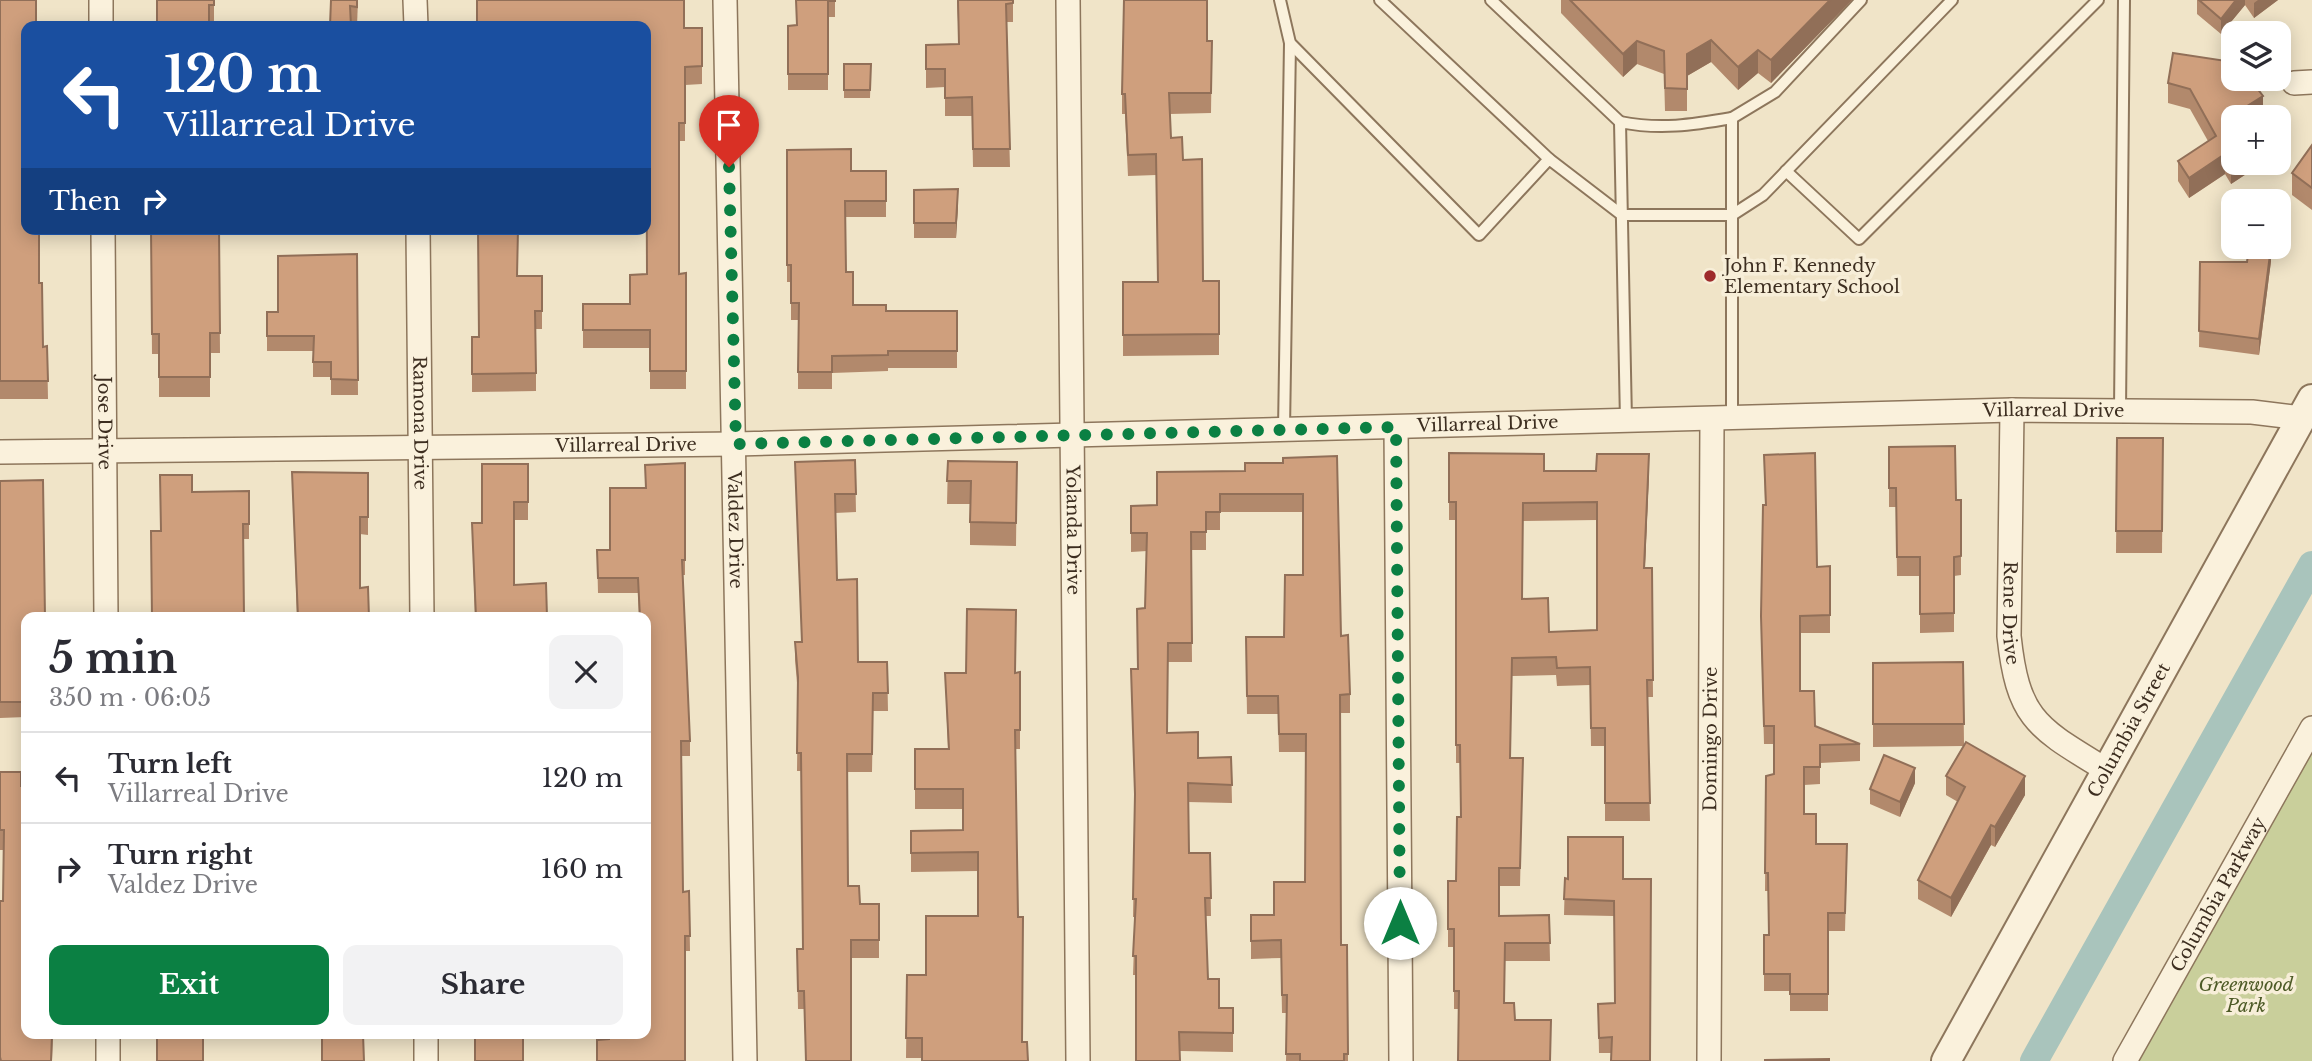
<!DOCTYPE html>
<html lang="en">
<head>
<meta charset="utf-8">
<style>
	body { margin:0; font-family:"Libre Baskerville",serif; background:#f2f2f3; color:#2b2b33; height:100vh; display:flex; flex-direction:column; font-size:26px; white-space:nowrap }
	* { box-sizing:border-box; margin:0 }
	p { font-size:23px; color:#7c7c81 }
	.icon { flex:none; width:38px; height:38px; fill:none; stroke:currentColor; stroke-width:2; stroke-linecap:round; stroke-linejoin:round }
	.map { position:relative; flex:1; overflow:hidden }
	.details { position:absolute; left:21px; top:612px; width:630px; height:427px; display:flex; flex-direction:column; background:#fff; border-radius:14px; box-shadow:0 4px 18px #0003 }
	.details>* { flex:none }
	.top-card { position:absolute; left:21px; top:21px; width:630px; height:214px; border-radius:14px; box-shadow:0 4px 18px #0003; background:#1a4fa0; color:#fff; overflow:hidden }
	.buttons { position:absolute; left:2221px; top:21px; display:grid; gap:14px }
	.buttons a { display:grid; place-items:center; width:70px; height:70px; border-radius:14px; background:#fff; box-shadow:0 4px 18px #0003; font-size:35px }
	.pin { position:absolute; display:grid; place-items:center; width:60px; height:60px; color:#fff; margin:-72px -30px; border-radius:50% 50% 50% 0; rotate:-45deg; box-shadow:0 0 7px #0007 }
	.pin .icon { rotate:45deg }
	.me { position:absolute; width:77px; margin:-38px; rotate:0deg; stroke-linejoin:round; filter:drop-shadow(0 0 5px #0008) }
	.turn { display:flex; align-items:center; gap:24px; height:147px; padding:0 28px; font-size:32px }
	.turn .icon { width:91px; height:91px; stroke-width:2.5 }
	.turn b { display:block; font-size:49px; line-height:60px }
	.then { display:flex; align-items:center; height:66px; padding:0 28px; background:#0003; gap:14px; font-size:26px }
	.round { display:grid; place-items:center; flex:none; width:74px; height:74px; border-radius:14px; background:#f2f2f3 }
	.headline { display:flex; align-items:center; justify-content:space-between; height:119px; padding:0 28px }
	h1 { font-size:42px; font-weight:700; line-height:52px }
	.primary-button { display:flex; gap:14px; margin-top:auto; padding:14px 28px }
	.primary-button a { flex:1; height:80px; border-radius:14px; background:#0b8043; color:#fff; font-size:28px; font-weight:700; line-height:80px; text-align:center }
	.primary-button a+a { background:#f2f2f3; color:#2b2b33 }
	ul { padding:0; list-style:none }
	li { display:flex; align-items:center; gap:21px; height:91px; padding:0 28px; border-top:2px solid #e1e1e2 }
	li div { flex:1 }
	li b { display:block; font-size:26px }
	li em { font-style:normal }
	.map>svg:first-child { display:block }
	.green { fill:#c9cf9b }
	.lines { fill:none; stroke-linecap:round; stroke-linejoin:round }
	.canal { stroke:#a9c4bc; stroke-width:28 }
	.service-casing { stroke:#8d765c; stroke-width:14 }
	.minor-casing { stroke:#8d765c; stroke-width:26 }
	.tertiary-casing { stroke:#8d765c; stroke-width:32 }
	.service { stroke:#faf1dc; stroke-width:10 }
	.minor { stroke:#faf1dc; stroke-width:23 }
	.tertiary { stroke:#faf1dc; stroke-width:28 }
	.wall { fill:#b2896c; fill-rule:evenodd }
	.shaded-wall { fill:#916f58 }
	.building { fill:#cf9f7d; stroke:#916f58; stroke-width:2; fill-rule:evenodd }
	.route { stroke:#0b8043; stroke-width:12; stroke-dasharray:0 21.6 }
	.poi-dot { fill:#9e2a2b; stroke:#f7eed8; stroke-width:2.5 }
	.labels { text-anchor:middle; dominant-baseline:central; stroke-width:7; stroke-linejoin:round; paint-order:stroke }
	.poi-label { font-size:18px; fill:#3d2e20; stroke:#f7eed8; text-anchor:start }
	.street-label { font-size:18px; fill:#3d2e20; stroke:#f7eed8 }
	.park-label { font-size:18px; font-style:italic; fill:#4d5a26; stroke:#f7eed8 }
</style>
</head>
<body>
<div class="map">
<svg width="2312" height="1061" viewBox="0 0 2312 1061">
	<rect width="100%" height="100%" fill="#f0e4c8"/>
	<polygon class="green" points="2312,729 2312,1061 2137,1061"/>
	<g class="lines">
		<polyline class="canal" points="2034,1061 2312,565"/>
		<g class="service-casing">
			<g id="service">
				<polyline points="1280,0 1290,43 1479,235 1549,159 1622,215 1732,215 1763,195 1952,0"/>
				<polyline points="1380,0 1549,159"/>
				<polyline points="1491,0 1620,122"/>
				<polyline points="1732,118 1775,92 1861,0"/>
				<polyline points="1786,171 1859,239 2098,0"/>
				<polyline points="2120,410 2124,0"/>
				<path d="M1626 421 1620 122C1660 130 1692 125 1732 118V418"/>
				<polyline points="1284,430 1290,43"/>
			</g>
		</g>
		<g class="minor-casing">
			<g id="minor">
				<polyline points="101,0 101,26"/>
				<polyline points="415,0 416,26"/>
				<path id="s1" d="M725 0 745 1061"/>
				<path id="s2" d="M1068 0 1078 1061"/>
				<polyline points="2294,83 2312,82"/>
				<path id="s3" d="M103 229 106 618"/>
				<path id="s4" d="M418 229 422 618"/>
				<path id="s5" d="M2012 410 2009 636C2018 721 2038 728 2108 771"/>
				<polyline points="1396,427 1401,1061"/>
				<path id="s6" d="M0 452 736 444 2012 410 2252 412 2301 418"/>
				<polyline points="108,1034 108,1061"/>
				<polyline points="426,1034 426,1061"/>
				<path id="s7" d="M1709 1061 1712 419"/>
				<path id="s8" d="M2125 1061 2312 728"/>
			</g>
		</g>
		<g class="tertiary-casing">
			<g id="tertiary">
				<path id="s9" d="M1946 1061 2312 399"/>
			</g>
		</g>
		<use href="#service" class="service"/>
		<use href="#minor" class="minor"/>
		<use href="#tertiary" class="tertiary"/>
	</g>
	<g class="wall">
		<polygon points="0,0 36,26 39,283 43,347 47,346 48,399 0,399"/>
		<polygon points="214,0 214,25 157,26"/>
		<polygon points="331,0 358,0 357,26 330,26"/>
		<polygon points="796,0 835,0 835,17 828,17 828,90 788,90 788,26 796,26"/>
		<polygon points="957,0 1013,0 1013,22 1006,22 1010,167 973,167 972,116 945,116 945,87 926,88 926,45 959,44"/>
		<polygon points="1561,0 1852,0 1771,83 1758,73 1738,90 1711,62 1687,76 1687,111 1665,111 1664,74 1637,64 1623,77 1561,13"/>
		<polygon points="2197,0 2278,0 2254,18 2245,5 2221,34 2197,14"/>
		<polygon points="684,28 702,28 702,84 685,85 685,141 679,141 679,274 686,273 686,389 650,389 650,348 583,348 583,304 630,304 646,274"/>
		<polygon points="1207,41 1212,41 1211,113 1170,114 1171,138 1183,160 1203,281 1219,281 1219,355 1123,356 1123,282 1158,282 1156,175 1128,176 1125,114 1122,114 1122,94"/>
		<polygon points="2173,53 2263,116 2233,117 2233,163 2263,163 2231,184 2225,174 2189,198 2178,181 2178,161 2208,141 2190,109 2168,103 2168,83"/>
		<polygon points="844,64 871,64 870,98 844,98"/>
		<polygon points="2312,145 2312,210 2292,195 2292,173"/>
		<polygon points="787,150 851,171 886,171 886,217 845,217 846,272 853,305 886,311 957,311 957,368 888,368 888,371 832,373 832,389 798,389 798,320 791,320 791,282 787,282"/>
		<polygon points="914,190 958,205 956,238 914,238"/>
		<polygon points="151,229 219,229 220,353 210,353 210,397 159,397 159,354 152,354"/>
		<rect x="264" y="229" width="92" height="2"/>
		<polygon points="357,254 358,395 331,395 331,377 313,377 313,351 267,351 267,312 278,312"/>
		<polygon points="2271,261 2259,355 2199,347 2200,262 2247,262"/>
		<polygon points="517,276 542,276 542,329 536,329 536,391 472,392 472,337 479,337"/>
		<polygon points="2117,438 2163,438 2162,553 2116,553"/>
		<polygon points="1889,447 1956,500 1961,500 1961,575 1954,576 1954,632 1920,633 1920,576 1897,576 1896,507 1889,507"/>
		<path d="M1449 453 1544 471 1649 472 1645 568H1652L1653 697H1647L1650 821H1605V746H1591L1590 685 1557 686 1556 675 1512 676 1510 758H1523L1520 886H1499V916L1549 915 1550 961H1505V1003L1515 1020 1551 1061 1459 1009H1454V947H1448V881H1456L1460 817V763H1456V520H1449ZM1597 520V630L1549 632 1522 599 1523 521Z"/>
		<polygon points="1764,455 1817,567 1830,566 1830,633 1800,633 1800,691 1815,726 1860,744 1860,761 1820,763 1820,784 1804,785 1804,814 1816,844 1847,861 1845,931 1828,931 1828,1011 1790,1011 1790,991 1764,991 1764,935 1769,935 1768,891 1765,891 1766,776 1774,774 1774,744 1764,744 1761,633 1765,505"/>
		<polygon points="1337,456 1341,636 1350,694 1350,713 1340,713 1341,945 1347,945 1348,1061 1286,1061 1287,1013 1282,1013 1281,958 1251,959 1251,915 1274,915 1305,882 1306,752 1279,752 1278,714 1247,714 1246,655 1284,637 1303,575 1303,512 1220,512 1220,530 1206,530 1206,550 1191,550 1192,662 1168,662 1167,733 1198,758 1231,757 1232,803 1188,802 1189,853 1210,853 1211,916 1206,916 1208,979 1219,1008 1233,1008 1233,1052 1180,1051 1136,975 1133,975 1135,917 1133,917 1135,805 1131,669 1138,669 1145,608 1147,551 1131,552 1131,506 1157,505 1283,463"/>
		<polygon points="855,460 856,512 835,513 837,580 858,662 887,662 888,711 873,711 872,772 848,772 848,886 860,904 879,940 879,958 851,958 851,1061 806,1061 804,1009 798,1009 797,949 803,949 801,771 797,771 798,694 795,660 795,642 802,642 795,462"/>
		<polygon points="948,461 1017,462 1016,546 970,545 970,504 947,504"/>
		<polygon points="685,463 685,575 683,575 690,741 690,756 681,756 683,892 689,891 690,951 685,951 685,1061 597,1061 597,1040 609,1039 609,1034 646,1034 646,618 639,618 638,593 598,593 597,550 610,550 610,488 645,488 645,465"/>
		<polygon points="528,464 528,520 514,520 514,585 547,618 475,618 472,523 482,523"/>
		<polygon points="292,472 368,473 368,535 360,534 360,588 369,618 297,618"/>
		<polygon points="0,481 26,618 26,717 0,718"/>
		<polygon points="249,491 249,539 243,539 244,617 152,618 161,531 192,492"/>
		<polygon points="1963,662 1964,744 2025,795 1995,847 1991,845 1951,917 1918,899 1918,880 1958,802 1946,795 1946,776 1963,746 1873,747 1873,663"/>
		<polygon points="1020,672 1020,749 1015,749 1018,917 922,1058 906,1058 907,975 926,975 978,916 978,871 911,872 911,831 963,830 963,809 915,809 915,749 948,749 945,673"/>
		<polygon points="0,772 26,1034 53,1034 52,1061 0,1061 0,901 3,901 4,850 0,850"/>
		<polygon points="1915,783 1900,817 1870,804 1870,789"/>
		<polygon points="1568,837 1623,837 1623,879 1651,879 1650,1061 1611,1061 1612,1053 1599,1053 1598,1004 1614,1003 1614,916 1564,915 1565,878 1568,879"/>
	</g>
	<g class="shaded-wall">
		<polygon points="1830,0 1852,0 1771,83 1771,60"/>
		<polygon points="2236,0 2245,0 2245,5 2221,34 2221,19"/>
		<polygon points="2258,0 2278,0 2254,18 2254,3"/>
		<polygon points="1711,40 1711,62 1687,76 1687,54"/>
		<polygon points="1637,41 1637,64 1623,77 1623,54"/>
		<polygon points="1758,50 1758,73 1738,90 1738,67"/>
		<polygon points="2263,96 2263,116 2260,117 2244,117 2244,108"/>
		<polygon points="2225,154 2225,174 2189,198 2189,178"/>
		<polygon points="2233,163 2263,163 2231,184 2231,164"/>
		<polygon points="958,189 958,205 956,238 956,223"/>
		<polygon points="2271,247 2271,261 2259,355 2259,339"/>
		<polygon points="1649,454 1649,472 1644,586 1644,568"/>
		<polygon points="1915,768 1915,783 1900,817 1900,802"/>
		<polygon points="2025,776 2025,795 1995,847 1995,827"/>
		<polygon points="1991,825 1991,845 1951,917 1951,898"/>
	</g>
	<g class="building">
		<polygon points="0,0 36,0 36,26 26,26 26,229 39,229 39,283 42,283 43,347 47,346 48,381 0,381"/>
		<polygon points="157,0 214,0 214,5 209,5 209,26 157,26"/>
		<polygon points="331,0 357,0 357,7 350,6 351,26 330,26"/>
		<polygon points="477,0 684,0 684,28 702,28 702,66 685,67 685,123 679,123 679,274 686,273 686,371 650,371 650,330 583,330 583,304 630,304 630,275 647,274 646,26 477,26"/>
		<polygon points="796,0 835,0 835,1 828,1 828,74 788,74 788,26 797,25"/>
		<polygon points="958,0 1013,0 1013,3 1006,4 1010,149 973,149 972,97 945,98 945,69 926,69 926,45 959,44"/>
		<polygon points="1124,0 1207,0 1207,41 1212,41 1211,93 1169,93 1171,138 1182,137 1183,160 1202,159 1203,281 1219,281 1219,334 1123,335 1123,282 1158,282 1156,154 1128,155 1125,94 1122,94"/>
		<polygon points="1570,0 1830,0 1771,60 1758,50 1738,67 1711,40 1687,54 1687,89 1665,88 1664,51 1637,41 1623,54"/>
		<polygon points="2199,0 2236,0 2221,19"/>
		<polygon points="2173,53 2233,62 2233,79 2250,79 2263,96 2244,108 2250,117 2233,117 2233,163 2231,164 2225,154 2189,178 2178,161 2216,136 2190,89 2168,83"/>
		<polygon points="844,64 871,64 870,90 844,90"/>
		<polygon points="2312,145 2312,188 2292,173"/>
		<polygon points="851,149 851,171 886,171 886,201 845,201 846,272 853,272 853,305 886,305 886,311 957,311 957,351 888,351 888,355 832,356 832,372 798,372 799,303 791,303 791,265 787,265 787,150"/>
		<polygon points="958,189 956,223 914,223 914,190"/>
		<polygon points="151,229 219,229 220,333 210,333 210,377 159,377 159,334 152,334"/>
		<polygon points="478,229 518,229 517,276 542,276 542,311 535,311 536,373 472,374 472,337 479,337"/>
		<polygon points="2249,247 2271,247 2259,339 2199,331 2200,262 2247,262"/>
		<polygon points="357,254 358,380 331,379 331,362 313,362 314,336 267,336 267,312 278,312 278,256"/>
		<polygon points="2117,438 2163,438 2162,531 2116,531"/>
		<polygon points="1955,446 1956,500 1961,500 1961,556 1954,557 1954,613 1920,614 1920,557 1897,557 1896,488 1889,488 1889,447"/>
		<path d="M1449 453 1544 454V471H1596L1597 454H1649L1644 568H1652L1653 680H1647L1650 803H1605V728H1591L1590 667 1557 668 1556 657 1512 658 1510 758H1523L1520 868H1499V916L1549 915 1550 943H1505L1504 1003H1514L1515 1020H1551L1550 1061H1458L1459 991H1454V929H1448V881H1456L1457 817H1461L1460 745H1456V502H1449ZM1597 502V630L1549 632 1548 598 1522 599 1523 503Z"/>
		<polygon points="1815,453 1817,567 1830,566 1830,615 1800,616 1800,691 1814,691 1815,726 1860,744 1820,745 1820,767 1804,767 1804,814 1816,814 1816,844 1847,844 1845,913 1828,913 1828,994 1790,994 1790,974 1764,974 1764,935 1769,935 1768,873 1765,873 1766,776 1774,774 1774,726 1764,726 1761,616 1763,505 1766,505 1764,455"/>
		<polygon points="1337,456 1341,636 1348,635 1350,694 1340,695 1341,945 1347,945 1348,1054 1344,1054 1344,1061 1300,1061 1300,1054 1286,1054 1287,995 1282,995 1281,940 1251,941 1251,915 1274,915 1274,882 1305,882 1306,734 1279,734 1278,696 1247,696 1246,637 1284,637 1285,575 1303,575 1303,494 1220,494 1220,512 1206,512 1206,532 1191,532 1192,643 1168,643 1167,733 1198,732 1198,758 1231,757 1232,785 1188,783 1189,853 1210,853 1211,898 1205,898 1208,979 1219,979 1219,1008 1233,1008 1233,1033 1179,1032 1180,1061 1136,1061 1136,956 1133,956 1136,899 1133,899 1135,794 1131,669 1138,669 1137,609 1145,608 1147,533 1131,533 1131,506 1157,505 1157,472 1245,471 1245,463 1283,463 1283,458"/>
		<polygon points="855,460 856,494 835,494 837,580 857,579 858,662 887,662 888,693 873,693 872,754 847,754 848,886 859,886 860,904 879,904 879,940 851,940 851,1061 806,1061 804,991 798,991 797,949 803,949 801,753 797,753 798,677 795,642 802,642 795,462"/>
		<polygon points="948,461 1017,462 1016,523 970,522 971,481 947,481"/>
		<polygon points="685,463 685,560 682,560 690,741 681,741 683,892 689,891 690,936 685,936 685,1061 597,1061 597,1040 609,1039 609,1034 646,1034 646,618 640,618 638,578 598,578 597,550 610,550 610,488 646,488 645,465"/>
		<polygon points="482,464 528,464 528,502 514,502 514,585 546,583 547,617 476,618 472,523 482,523"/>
		<polygon points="292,472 368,473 368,517 360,517 360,588 368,587 369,618 298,618"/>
		<polygon points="160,475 192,475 192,492 249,491 249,524 243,524 244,617 249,617 249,618 152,618 151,531 161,531"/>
		<polygon points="43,480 45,618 26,618 26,702 0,702 0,481"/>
		<polygon points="967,609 1016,610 1015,673 1020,672 1020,730 1015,730 1018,917 1023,917 1022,1042 1027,1042 1028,1061 922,1061 922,1038 906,1038 907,975 926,975 926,916 978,916 978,852 911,853 911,831 963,830 963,789 915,789 915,749 949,749 945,673 966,673"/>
		<polygon points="1963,662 1964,724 1873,724 1873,663"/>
		<polygon points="1966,742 2025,776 1995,827 1991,825 1951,898 1918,880 1965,787 1946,776"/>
		<polygon points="1884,755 1915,768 1900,802 1870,789"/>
		<polygon points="0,772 21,772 21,786 26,786 26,1034 52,1034 51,1061 1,1061 0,1057 0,901 3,901 4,830 0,830"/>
		<polygon points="1568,837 1623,837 1623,879 1651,879 1650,1061 1611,1061 1612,1037 1599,1038 1598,1004 1615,1003 1614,901 1564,899 1565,878 1568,879"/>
		<rect x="157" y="1034" width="46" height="27"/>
		<polygon points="322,1034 363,1034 364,1061 322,1061"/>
		<rect x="475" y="1034" width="48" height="27"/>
		<polygon points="1829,1059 1829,1061 1764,1060"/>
	</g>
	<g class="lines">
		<polyline class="route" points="729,167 736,444 1396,427 1400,923"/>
	</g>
	<circle class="poi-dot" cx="1710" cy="276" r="7"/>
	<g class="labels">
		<g class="poi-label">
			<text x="1724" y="266">John F. Kennedy<tspan x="1724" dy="21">Elementary School</tspan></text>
		</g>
		<g class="street-label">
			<text stroke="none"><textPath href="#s6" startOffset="2054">Villarreal Drive</textPath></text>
			<text stroke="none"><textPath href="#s3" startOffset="194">Jose Drive</textPath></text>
			<text stroke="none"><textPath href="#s4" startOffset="194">Ramona Drive</textPath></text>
			<text stroke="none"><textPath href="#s6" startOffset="1488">Villarreal Drive</textPath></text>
			<text stroke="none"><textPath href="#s6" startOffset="626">Villarreal Drive</textPath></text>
			<text stroke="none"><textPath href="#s1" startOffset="530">Valdez Drive</textPath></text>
			<text stroke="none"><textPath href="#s2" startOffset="530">Yolanda Drive</textPath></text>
			<text stroke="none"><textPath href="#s5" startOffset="203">Rene Drive</textPath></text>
			<text stroke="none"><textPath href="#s9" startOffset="378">Columbia Street</textPath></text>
			<text stroke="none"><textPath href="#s7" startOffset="322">Domingo Drive</textPath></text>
			<text stroke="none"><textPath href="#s8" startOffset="191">Columbia Parkway</textPath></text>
		</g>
		<g class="park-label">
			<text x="2246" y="985">Greenwood<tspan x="2246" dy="21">Park</tspan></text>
		</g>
	</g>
</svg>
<div class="buttons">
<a><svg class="icon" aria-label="layers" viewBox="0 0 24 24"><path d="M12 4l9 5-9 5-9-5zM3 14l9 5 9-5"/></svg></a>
<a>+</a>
<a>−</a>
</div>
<div class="pin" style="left:729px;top:167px;background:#d93025"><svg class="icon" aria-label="arrive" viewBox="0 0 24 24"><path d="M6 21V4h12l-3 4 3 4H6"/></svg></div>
<svg class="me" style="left:1400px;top:923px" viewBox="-20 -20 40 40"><circle r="19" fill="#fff"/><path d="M0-13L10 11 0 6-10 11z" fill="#0b8043"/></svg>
<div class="top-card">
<div class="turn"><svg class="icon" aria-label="left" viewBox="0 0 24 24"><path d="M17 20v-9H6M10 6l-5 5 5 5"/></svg><div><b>120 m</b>Villarreal Drive</div></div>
<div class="then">Then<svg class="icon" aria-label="right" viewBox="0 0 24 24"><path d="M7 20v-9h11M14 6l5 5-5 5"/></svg></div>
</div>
<section class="details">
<div class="headline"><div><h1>5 min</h1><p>350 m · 06:05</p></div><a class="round"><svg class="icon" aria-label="close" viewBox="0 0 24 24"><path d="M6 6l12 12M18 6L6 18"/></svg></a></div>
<ul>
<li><svg class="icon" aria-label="left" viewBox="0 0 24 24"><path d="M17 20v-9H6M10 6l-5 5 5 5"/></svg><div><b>Turn left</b><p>Villarreal Drive</p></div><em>120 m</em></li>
<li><svg class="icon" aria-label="right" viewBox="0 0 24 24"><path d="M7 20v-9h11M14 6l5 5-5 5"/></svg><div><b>Turn right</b><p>Valdez Drive</p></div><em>160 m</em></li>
</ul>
<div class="primary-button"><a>Exit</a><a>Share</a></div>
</section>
</div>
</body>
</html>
